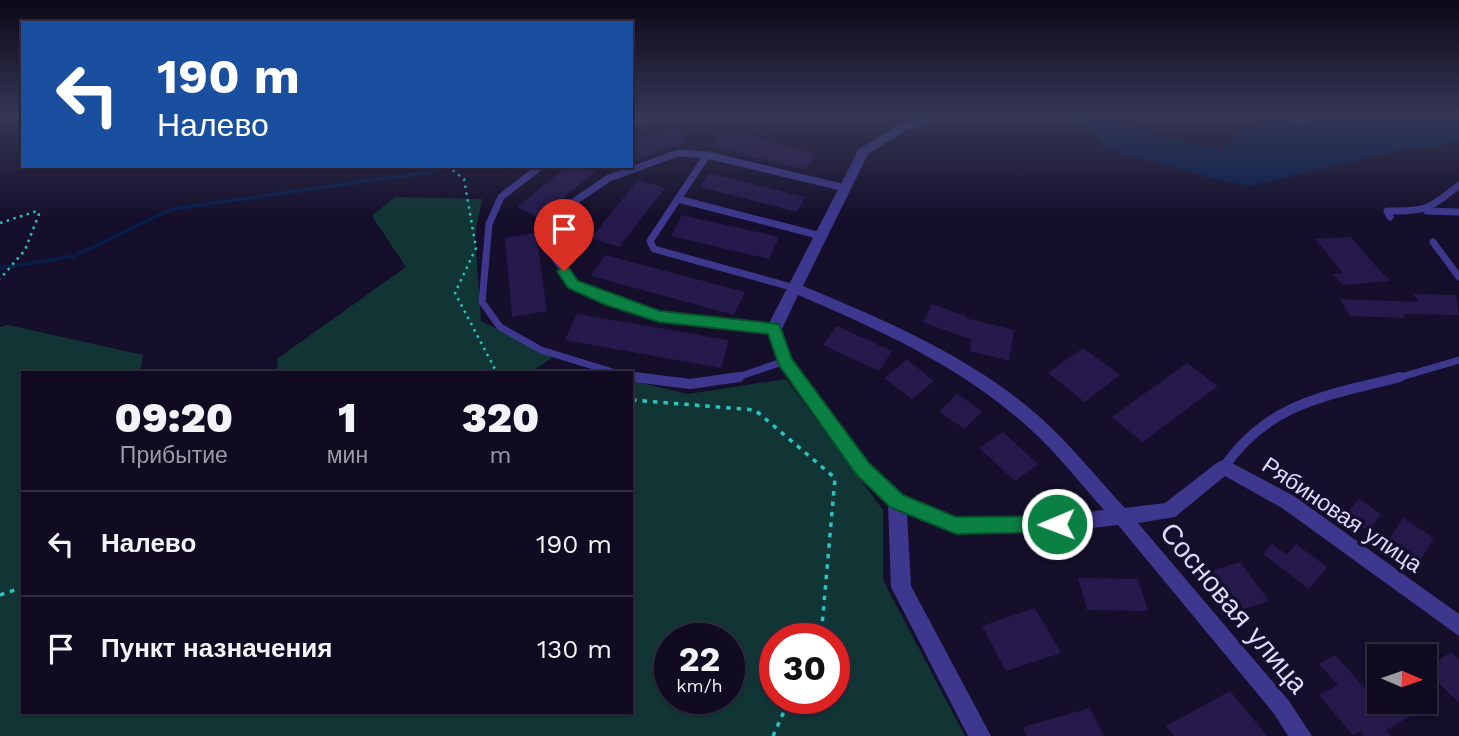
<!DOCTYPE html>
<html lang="ru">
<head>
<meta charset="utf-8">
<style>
	body { margin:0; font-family:"Work Sans",sans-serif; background:#1e192d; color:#f1f3f6; height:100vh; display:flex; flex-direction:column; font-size:26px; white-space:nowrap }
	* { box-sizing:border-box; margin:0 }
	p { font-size:23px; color:#9c9ba5 }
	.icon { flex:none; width:38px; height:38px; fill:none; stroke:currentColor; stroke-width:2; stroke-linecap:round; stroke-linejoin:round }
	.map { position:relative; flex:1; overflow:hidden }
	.drawer { position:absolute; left:21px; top:371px; width:612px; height:343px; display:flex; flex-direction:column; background:#100b20; border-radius:0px; box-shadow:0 2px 5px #0004,0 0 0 2px #302b3e }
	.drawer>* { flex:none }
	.guide { position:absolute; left:21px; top:21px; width:612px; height:147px; border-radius:0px; box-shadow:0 2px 5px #0004,0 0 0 2px #302b3e; background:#1a4fa0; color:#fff; overflow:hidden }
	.needle { width:46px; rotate:92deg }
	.controls { position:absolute; left:1367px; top:644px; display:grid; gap:14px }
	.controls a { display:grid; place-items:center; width:70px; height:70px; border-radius:0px; background:#100b20; box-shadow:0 2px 5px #0004,0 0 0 2px #302b3e; font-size:35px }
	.speed { position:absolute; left:654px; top:623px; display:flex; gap:14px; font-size:35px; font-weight:700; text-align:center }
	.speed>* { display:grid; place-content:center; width:91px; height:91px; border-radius:50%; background:#100b20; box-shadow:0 2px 5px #0004,0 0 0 2px #302b3e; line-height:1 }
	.speed small { font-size:18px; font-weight:400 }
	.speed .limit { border:10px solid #d22; background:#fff; color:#111 }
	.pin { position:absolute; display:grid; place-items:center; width:60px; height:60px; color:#fff; margin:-72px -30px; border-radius:50% 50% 50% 0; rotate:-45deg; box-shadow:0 0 7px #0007 }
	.pin .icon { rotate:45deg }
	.me { position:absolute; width:77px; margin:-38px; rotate:269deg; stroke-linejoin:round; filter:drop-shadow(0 0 5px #0008) }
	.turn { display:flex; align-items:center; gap:24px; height:147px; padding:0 21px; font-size:32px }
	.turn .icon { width:91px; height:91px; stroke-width:2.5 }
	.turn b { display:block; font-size:49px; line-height:60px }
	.eta { display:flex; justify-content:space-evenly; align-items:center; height:119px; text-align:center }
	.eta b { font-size:42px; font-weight:800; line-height:49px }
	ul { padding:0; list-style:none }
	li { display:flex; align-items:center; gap:21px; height:105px; padding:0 21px; border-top:2px solid #302b3e }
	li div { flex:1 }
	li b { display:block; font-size:26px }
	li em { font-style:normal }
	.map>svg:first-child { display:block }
	.green { fill:#113535; fill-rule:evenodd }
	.water { fill:#071e4c }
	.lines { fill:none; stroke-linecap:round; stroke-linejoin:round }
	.stream { stroke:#071e4c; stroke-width:3.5 }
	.building { fill:#261a4d }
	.path-far1 { stroke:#28c4c0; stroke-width:2.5; stroke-dasharray:2.5 4.5; stroke-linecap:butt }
	.path { stroke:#28c4c0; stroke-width:3.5; stroke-dasharray:4.5 6; stroke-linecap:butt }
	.lane-far1 { stroke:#3d378d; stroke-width:7 }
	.lane { stroke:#3d378d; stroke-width:10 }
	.street { fill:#3d378d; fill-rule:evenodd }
	.route { fill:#0b8043; stroke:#07532c; stroke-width:2 }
	.labels { text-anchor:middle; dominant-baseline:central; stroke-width:7; stroke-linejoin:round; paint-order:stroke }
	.street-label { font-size:23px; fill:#ded9ff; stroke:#150f2b }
	.near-street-label { font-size:28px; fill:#ded9ff; stroke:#150f2b }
</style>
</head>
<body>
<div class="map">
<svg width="1459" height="736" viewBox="0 0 1459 736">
	<rect width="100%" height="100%" fill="#150f2b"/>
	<g class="green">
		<polygon points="395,197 482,199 475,236 481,321 553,357 530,373 278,373 277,359 406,267 372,216"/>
		<path d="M8 325 143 355 140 373H23V712H632V381L688 394 786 379 883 510V580L965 736H0V327ZM670 639H730V698H670ZM775 639H835V698H775Z"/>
	</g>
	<polygon class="water" points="1046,115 1105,115 1154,138 1217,148 1235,140 1240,132 1304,115 1459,115 1459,142 1387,153 1251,186 1223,181 1118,152 1105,148 1087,124 1060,122"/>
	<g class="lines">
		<polyline class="stream" points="0,268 74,256 172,209 429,172 446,166"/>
	</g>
	<g class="building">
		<polygon points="675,128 688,142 632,161 632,142"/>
		<polygon points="723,130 815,154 805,170 711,146"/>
		<polygon points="568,166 584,166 596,171 539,218 517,207"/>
		<polygon points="709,173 805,197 797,212 700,187"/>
		<polygon points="638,180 665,188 619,247 591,238"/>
		<polygon points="682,215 779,237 769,259 671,236"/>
		<polygon points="536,233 547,311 512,317 505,238"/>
		<polygon points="1351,237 1379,270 1391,281 1343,285 1333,274 1343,273 1315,239"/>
		<polygon points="605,255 745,292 734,315 591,276"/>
		<polygon points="1413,294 1456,295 1459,315 1403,314 1406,318 1350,316 1340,299 1419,302"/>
		<polygon points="932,304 966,316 965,318 1014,330 1009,361 970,351 972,340 923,322"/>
		<polygon points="577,314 729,340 721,368 565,340"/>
		<polygon points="837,326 892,351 879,371 823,345"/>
		<polygon points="1083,348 1120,375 1085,402 1048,373"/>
		<polygon points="907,360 934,381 912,399 884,378"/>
		<polygon points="1187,363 1218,386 1143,442 1112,417"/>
		<polygon points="957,394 982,411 965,429 939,412"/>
		<polygon points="1003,432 1038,464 1015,481 979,448"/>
		<polygon points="1359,499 1381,514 1368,531 1345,515"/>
		<polygon points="1403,518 1434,538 1419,562 1387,542"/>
		<polygon points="1272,544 1287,555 1296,544 1327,567 1309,589 1263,554"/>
		<polygon points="1240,562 1269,601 1241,610 1212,571"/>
		<polygon points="1078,578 1138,579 1148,611 1087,610"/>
		<polygon points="1035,608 1061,653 1006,671 982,626"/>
		<polygon points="1451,652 1459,660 1459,703 1425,669"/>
		<polygon points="1335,655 1371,695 1379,690 1379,702 1416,702 1423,709 1386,730 1391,736 1364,736 1360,731 1353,735 1319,695 1338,685 1319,664"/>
		<polygon points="1230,691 1267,736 1174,736 1166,726"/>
		<polygon points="1090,708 1104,736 1027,736 1023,727"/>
	</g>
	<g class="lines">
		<g class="path-far1">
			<polyline points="1405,117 1417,115"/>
			<polyline points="1295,122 1334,115"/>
			<polyline points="447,166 464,179 476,248 455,293 497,373"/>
			<polyline points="0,223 37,211 39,214 25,250 0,279"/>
		</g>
		<g class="path">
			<polyline points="632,400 755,410 835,478 822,626 817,639"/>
			<polyline points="0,595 23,587"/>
			<polyline points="773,736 790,698"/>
		</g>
		<g class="lane-far1">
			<polyline points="914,115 922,119"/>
			<polyline points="632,122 673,115"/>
			<polyline points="707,155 650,241 654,249 795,288"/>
			<polyline points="541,166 501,197 489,224 482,302 500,327 541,350 616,373"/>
			<polyline points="678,199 821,236"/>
			<polyline points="1427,211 1459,212"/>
			<path d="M1390 217 1387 211C1426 212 1429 209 1459 185"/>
			<polyline points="1433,242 1459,277"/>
			<polyline points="774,329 659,317 573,285 555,258 549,227 566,207 609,178 678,153 707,155 845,188"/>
			<polyline points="632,377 641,379"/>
			<polyline points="732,379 785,361"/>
			<polyline points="1394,379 1459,360"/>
		</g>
		<g class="lane">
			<polyline points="634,377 690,384 739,377"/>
			<path d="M1224 467C1270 401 1328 396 1400 377"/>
		</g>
		<path class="street" d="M928 115H950L905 131 868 154 803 286C887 321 972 357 1041 418 1071 445 1097 478 1125 508L1165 503 1218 462 1224 460 1230 462 1294 496 1459 614V636L1282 508 1225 476 1175 517 1138 523 1289 701 1312 736H1288L1275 715 1118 525 1057 532 955 534 907 514 911 586 991 736H968L891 587 888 504 857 473 779 365 766 329 859 149 897 126ZM798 295C880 330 962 367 1029 428 1056 452 1080 483 1104 510L1057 516 956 518 903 495 869 463 792 359 782 329Z"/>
	</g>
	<linearGradient id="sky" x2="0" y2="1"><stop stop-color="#0c0818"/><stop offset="0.53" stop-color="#353755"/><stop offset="1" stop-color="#353755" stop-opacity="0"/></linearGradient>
	<rect width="1459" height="218" fill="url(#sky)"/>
	<polygon class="route" points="564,266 569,268 578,281 660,311 779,324 792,359 869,463 903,495 956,517 1057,516 1064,518 1067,524 1064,530 1057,532 956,534 890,507 856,474 779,365 768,334 659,322 606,305 568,288 557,271"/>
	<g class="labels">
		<g class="street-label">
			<text transform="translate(1342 515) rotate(34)">Рябиновая улица</text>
		</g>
		<g class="near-street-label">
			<text transform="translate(1234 608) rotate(50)">Сосновая улица</text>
		</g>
	</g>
</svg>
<div class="controls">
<a><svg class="needle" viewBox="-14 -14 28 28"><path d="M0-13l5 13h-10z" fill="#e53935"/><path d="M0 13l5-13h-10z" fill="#9c9ba5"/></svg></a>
</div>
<div class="speed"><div>22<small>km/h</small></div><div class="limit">30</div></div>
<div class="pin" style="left:564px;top:271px;background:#d93025"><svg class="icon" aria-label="arrive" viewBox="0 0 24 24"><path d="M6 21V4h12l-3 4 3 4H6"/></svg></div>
<svg class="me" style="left:1057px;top:524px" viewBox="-20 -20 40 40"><circle r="17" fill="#0b8043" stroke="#fff" stroke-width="3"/><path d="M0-11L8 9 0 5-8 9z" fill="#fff"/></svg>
<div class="guide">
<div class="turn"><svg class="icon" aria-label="left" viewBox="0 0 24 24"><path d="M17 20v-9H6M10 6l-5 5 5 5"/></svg><div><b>190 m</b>Налево</div></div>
</div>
<section class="drawer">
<div class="eta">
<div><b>09:20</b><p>Прибытие</p></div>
<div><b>1</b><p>мин</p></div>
<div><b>320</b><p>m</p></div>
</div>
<ul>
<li><svg class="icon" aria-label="left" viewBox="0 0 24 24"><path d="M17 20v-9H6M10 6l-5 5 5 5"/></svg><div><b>Налево</b></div><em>190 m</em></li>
<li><svg class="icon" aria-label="arrive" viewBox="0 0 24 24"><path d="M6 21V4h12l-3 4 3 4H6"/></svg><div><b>Пункт назначения</b></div><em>130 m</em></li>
</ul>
</section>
</div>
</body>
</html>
